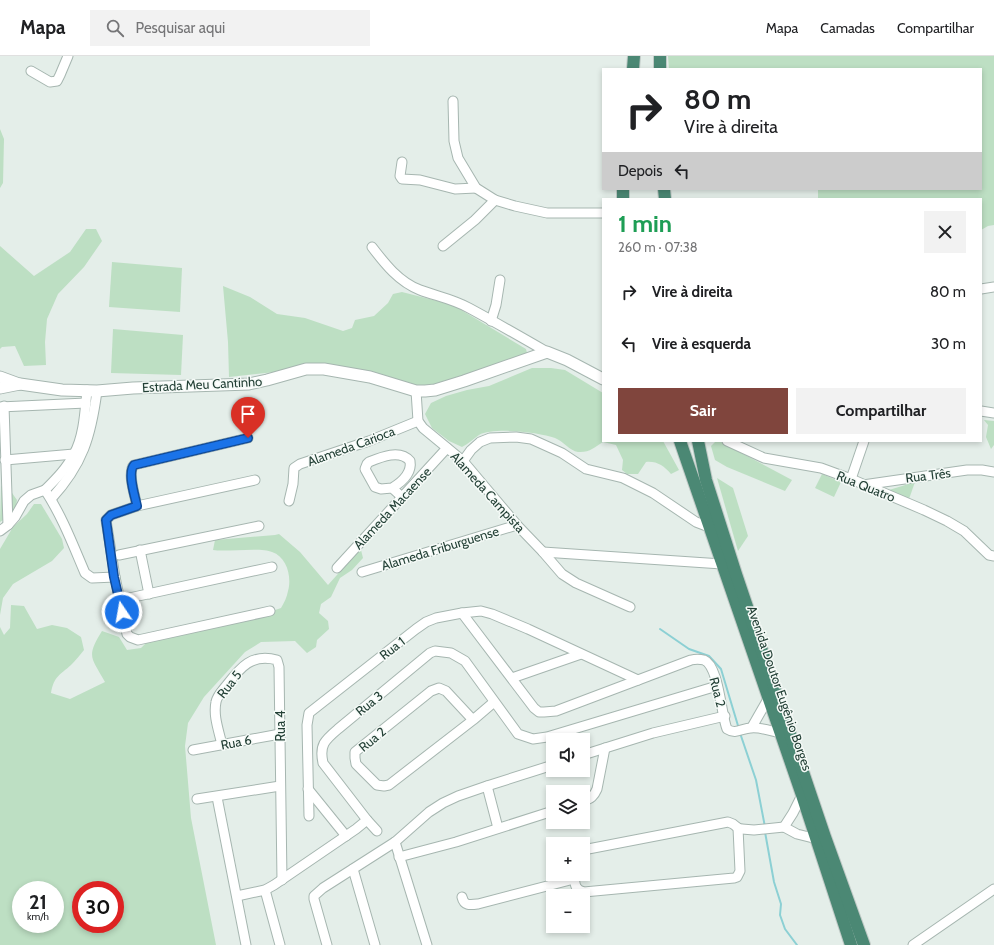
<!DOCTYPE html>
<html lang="pt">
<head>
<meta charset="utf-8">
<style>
	body { margin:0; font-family:Cabin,sans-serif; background:#f2f2f2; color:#202124; height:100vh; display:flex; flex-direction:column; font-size:15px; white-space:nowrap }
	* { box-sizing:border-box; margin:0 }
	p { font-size:13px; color:#757577 }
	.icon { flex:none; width:22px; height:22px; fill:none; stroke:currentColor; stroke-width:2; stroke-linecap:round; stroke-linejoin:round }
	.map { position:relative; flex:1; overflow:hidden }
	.drawer { position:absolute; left:602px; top:142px; width:380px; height:244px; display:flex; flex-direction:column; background:#fff; border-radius:0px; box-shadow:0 2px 6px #0003 }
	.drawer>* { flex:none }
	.banner { position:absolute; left:602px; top:12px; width:380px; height:122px; border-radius:0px; box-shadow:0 2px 6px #0003; background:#fff; color:#202124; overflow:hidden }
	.controls { position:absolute; left:546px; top:677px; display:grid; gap:8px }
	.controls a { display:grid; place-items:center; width:44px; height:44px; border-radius:0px; background:#fff; box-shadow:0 2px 6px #0003; font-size:20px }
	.speed { position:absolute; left:12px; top:825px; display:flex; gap:8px; font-size:20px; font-weight:700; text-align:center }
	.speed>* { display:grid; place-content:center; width:52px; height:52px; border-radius:50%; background:#fff; box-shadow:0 2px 6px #0003; line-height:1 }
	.speed small { font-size:10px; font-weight:400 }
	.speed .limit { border:6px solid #d22; background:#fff; color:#111 }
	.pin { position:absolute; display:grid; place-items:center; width:34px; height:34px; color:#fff; margin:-41px -17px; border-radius:50% 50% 50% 0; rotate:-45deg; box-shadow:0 0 4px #0007 }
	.pin .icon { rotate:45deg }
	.me { position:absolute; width:44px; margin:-22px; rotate:348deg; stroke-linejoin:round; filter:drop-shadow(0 0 3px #0008) }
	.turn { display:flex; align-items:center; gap:14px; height:84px; padding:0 16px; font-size:18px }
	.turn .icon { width:52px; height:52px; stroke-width:2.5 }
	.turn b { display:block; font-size:28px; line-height:34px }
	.then { display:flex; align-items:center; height:38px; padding:0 16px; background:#0003; gap:8px; font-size:15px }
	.round { display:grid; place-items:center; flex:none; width:42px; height:42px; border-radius:0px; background:#f2f2f2 }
	.overview { display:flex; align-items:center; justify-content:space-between; height:68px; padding:0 16px }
	h1 { font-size:24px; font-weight:800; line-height:30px; color:#1e9e55 }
	.cta { display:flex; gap:8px; margin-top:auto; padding:8px 16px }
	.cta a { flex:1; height:46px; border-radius:0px; background:#80453d; color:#fff; font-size:16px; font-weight:800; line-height:46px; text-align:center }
	.cta a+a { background:#f2f2f2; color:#202124 }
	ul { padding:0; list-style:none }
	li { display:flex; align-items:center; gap:12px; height:52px; padding:0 16px }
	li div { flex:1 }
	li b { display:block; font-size:15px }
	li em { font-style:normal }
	header { display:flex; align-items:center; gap:24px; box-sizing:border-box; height:56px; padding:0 20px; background:#fff; border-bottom:1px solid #e0e0e0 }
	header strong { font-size:19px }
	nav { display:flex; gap:22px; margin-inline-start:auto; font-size:14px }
	.search { width:280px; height:36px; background:#f2f2f2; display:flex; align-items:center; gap:10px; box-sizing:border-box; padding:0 14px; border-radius:0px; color:#757577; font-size:15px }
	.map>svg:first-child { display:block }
	.green { fill:#bddfc3; fill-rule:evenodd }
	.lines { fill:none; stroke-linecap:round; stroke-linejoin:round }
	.stream { stroke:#8cd0d4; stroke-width:2 }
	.minor-casing { stroke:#a6b6b0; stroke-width:11 }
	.tertiary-casing { stroke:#a6b6b0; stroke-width:13 }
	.trunk-casing { stroke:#c1cac7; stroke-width:14 }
	.minor { stroke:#fff; stroke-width:9 }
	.tertiary { stroke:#fff; stroke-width:11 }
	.trunk { stroke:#4b8874; stroke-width:12 }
	.route-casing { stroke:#114b97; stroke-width:10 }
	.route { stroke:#1a73e8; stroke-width:7 }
	.labels { text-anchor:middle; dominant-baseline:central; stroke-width:3; stroke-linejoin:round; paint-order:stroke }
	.street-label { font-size:13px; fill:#234036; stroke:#f5faf7 }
</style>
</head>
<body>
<header>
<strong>Mapa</strong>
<div class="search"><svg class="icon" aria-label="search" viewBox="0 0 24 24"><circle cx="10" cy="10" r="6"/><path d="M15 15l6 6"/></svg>Pesquisar aqui</div>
<nav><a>Mapa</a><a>Camadas</a><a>Compartilhar</a></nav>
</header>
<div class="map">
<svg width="994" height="889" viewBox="0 0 994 889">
	<rect width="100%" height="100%" fill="#e4eee9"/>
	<g class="green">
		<polygon points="668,0 994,0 994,169 988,170 981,174 981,143 818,143 818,133 981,133 981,13 669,13"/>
		<polygon points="0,73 4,83 3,127 0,132"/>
		<polygon points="86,173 96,173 102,185 84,211 58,238 47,263 45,286 46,309 24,310 15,290 2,291 0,293 0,190 34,220 70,196"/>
		<polygon points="112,206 182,212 180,256 109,251"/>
		<polygon points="223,230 250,241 277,258 305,262 343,275 352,272 355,264 374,260 388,247 393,238 402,236 453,249 526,293 527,297 442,329 415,331 305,309 275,316 229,321 228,286"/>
		<polygon points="113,273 183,279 181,319 111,317"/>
		<path d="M532 312H551L565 314 603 337V385H663L679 414 671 418C664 410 657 405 646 406L638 418H627L622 414 623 404 616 389 603 386C595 391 589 397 578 396 570 395 563 385 555 382 539 376 494 371 479 379 473 383 468 388 462 391L449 385 432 372 425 358 431 347 446 340 467 334 489 330Z"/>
		<polygon points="984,364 994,365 994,389 991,393 986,381 988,369"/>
		<polygon points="714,385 719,385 792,424 785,435 727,411 715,404 711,390 715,386"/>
		<polygon points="822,418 841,426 834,441 815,432"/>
		<polygon points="717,422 733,432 748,480 738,495"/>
		<polygon points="915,426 909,443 889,434"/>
		<path d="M1 430C10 432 12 437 17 444L15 456 0 466Z"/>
		<polygon points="34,448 41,448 62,483 64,492 52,505 13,528 3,542 0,559 0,493 13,471 27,458"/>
		<path d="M279 478 300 496 328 529 353 501 361 494 363 502 352 514 340 522 331 541 321 548 319 557 328 565 329 573 317 584 316 591 307 597 295 585 261 586 245 596 204 641 188 667 185 690 191 762 216 889H0V571L4 579 10 572 11 549 24 550 37 573 52 569 67 572 81 581 84 594C80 599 76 604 71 609 60 619 54 620 51 637L70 643 105 626C91 601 86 601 102 575L119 581 127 594 141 592 146 587 178 577 237 567 281 552C284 547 287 541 288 535 292 521 287 501 272 496 261 491 227 496 213 494L215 484 275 479ZM21 834H55V868H21ZM81 834H115V868H81Z"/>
	</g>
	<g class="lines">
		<g class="stream">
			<polyline points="660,573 689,593 709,600 721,613 739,673"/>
			<polyline points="740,677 756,724 765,771"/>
			<polyline points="765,776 774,826 781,848 780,859 785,873 797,889"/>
		</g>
		<g class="minor-casing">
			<g id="minor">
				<polyline points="31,15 50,26 57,25 60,19 68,0"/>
				<polyline points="453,45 454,85 458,102 476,132 495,144 515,150 547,157 603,157"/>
				<polyline points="402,106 400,120 402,123 420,124 455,133 476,132"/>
				<polyline points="443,190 475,164 495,144"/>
				<path d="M372 191C385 208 399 226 420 234 436 240 453 243 469 252 495 266 521 281 547 296"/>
				<polyline points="981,233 994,231"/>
				<polyline points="491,265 496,249 500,224"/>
				<path d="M87 334C85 355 84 380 74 398 67 412 56 423 45 434 62 460 73 489 85 517L92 522 115 521"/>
				<polyline points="416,335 418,365 423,372 463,405 517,469 543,496 562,518 576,527 630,551"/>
				<polyline points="4,350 8,469"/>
				<polyline points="0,351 86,347"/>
				<polyline points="981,355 994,357"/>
				<polyline points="727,385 764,402 821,412 851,423 924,454 947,465 964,475 989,499 994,500"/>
				<polyline points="5,404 74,398"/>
				<polyline points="463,405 471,394 480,386 490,382 516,381 531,383 562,397 586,413 623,422 653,437 696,466 709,471"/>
				<polyline points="851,423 864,385"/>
				<polyline points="255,424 137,450 111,459 106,464 115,521 127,578 130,581 138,584 270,555"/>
				<polyline points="863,429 967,414 982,414 994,416"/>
				<path d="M392 432C402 426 412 417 410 405 400 393 381 401 369 406L367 408 365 413 375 431 381 433 392 432 402 441"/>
				<path d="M51 443C83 408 91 380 97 335"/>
				<polyline points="289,445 293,428 294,412 300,408 369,385 418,365"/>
				<path d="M137 450C135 440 127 416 134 409L248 382"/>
				<polyline points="0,475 8,469 15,461 24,445 31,439 45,434"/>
				<polyline points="140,494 149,538"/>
				<polyline points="543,496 722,508"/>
				<polyline points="119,499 259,470"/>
				<polyline points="337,512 447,392"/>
				<polyline points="362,516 517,469"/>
				<polyline points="120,544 272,511"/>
				<path d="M462 557 534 652 539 656H544L556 655 691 604C695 603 700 603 704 604 719 610 721 659 727 673 736 679 742 672 751 672 760 671 771 675 780 677"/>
				<polyline points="512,622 581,598"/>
				<polyline points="473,664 446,635 439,632 431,635 355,696 355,702 356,708 377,729 384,730 389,729 473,664 494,646"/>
				<polyline points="752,671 768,643"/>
				<path d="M222 689C219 675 213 660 216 646 217 640 222 635 226 630 240 612 251 597 277 604L279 611 282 824"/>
				<polyline points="193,694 280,678"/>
				<polyline points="583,699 653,677 725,660"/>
				<polyline points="487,730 498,772"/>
				<polyline points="308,733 346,780"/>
				<polyline points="217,741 246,889"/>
				<polyline points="197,743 280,730"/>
				<path d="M583 745C591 743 594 740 597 733L605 692"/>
				<polyline points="309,760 307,669 309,657 416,573 426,566 436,562 462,557 481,555 492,558 528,573 638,624"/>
				<polyline points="784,771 793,757 802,739"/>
				<path d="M377 775 367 764 323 707C319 689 325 684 338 673L430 597 435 595 451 597 465 605 518 678 533 683 547 681 717 630"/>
				<polyline points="395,786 427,889"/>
				<polyline points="583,794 728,766 733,768 738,772 742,773 754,774 784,771 797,778 817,783"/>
				<polyline points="399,801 456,786 553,755"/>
				<polyline points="353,813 375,889"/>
				<path d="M574 818C575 827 574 834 584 836L734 822 737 821 740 815 738 772"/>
				<polyline points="265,834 280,889"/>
				<polyline points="237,840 265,834 274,829 356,773 367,764"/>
				<path d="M462 841C464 850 470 849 478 848L574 823"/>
				<polyline points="327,889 314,843 314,840 323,832 395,786 429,756 443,747 458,740 487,730 553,709"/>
				<polyline points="913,889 994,833"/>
			</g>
		</g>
		<g class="tertiary-casing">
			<g id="tertiary">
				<polyline points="0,321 19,328"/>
				<polyline points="0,332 20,328 62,334 97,335 133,332 249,328 267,324 306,313 324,313 370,321 416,335 425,335 435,334 464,325 547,296 567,304 603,323"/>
			</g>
		</g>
		<g class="trunk-casing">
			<g id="trunk">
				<polyline points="633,13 634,0"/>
				<polyline points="660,13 660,0"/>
				<polyline points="623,133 623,143"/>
				<polyline points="664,133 665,143"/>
				<polyline points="680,385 802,739 851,889"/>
				<polyline points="698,385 706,424 736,518 825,781 864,889"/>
			</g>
		</g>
		<use href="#minor" class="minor"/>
		<use href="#tertiary" class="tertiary"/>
		<use href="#trunk" class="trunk"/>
	</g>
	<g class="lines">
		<g class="route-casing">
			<path id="route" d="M122 556 114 521 106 464 111 459 137 450C135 440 127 417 134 409L248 382"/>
		</g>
		<use href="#route" class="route"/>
	</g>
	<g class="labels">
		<g class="street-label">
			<text transform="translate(202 328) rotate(-3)">Estrada Meu Cantinho</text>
			<text transform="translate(351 390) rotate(-20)">Alameda Carioca</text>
			<text transform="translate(928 419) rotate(-7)">Rua Três</text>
			<text transform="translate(866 430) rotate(22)">Rua Quatro</text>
			<text transform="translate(488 436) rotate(48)">Alameda Campista</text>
			<text transform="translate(392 452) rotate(-47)">Alameda Macaense</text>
			<text transform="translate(440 492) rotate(-17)">Alameda Friburguense</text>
			<text transform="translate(392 592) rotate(-38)">Rua 1</text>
			<text transform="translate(229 628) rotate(-52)">Rua 5</text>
			<text transform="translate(780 632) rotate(71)">Avenida Doutor Eugênio Borges</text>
			<text transform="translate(718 636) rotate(75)">Rua 2</text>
			<text transform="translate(369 647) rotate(-39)">Rua 3</text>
			<text transform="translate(280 670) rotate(-90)">Rua 4</text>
			<text transform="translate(372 683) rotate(-40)">Rua 2</text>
			<text transform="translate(236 686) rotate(-11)">Rua 6</text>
		</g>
	</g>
</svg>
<div class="controls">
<a><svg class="icon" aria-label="sound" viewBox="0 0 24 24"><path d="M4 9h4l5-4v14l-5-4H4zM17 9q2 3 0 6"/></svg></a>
<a><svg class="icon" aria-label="layers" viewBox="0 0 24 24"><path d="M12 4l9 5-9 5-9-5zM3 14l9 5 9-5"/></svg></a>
<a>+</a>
<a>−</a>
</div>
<div class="speed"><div>21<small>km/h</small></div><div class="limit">30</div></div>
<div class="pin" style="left:248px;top:382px;background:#d93025"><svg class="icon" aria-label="arrive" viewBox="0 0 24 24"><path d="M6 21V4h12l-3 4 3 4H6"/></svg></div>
<svg class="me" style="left:122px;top:556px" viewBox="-20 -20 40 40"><circle r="17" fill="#1a73e8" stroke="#fff" stroke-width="3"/><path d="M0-11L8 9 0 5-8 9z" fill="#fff"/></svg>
<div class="banner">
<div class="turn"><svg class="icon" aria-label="right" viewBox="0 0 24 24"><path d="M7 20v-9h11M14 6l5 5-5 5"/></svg><div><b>80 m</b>Vire à direita</div></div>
<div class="then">Depois<svg class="icon" aria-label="left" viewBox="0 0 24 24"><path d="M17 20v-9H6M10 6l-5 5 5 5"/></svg></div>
</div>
<section class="drawer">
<div class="overview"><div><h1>1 min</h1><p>260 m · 07:38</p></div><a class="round"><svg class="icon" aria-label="close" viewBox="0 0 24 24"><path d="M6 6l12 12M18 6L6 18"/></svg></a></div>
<ul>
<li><svg class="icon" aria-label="right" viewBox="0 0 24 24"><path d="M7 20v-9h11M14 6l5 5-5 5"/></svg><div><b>Vire à direita</b></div><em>80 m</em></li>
<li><svg class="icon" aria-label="left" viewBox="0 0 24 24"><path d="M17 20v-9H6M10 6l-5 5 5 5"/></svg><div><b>Vire à esquerda</b></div><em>30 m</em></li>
</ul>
<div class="cta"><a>Sair</a><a>Compartilhar</a></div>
</section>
</div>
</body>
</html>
